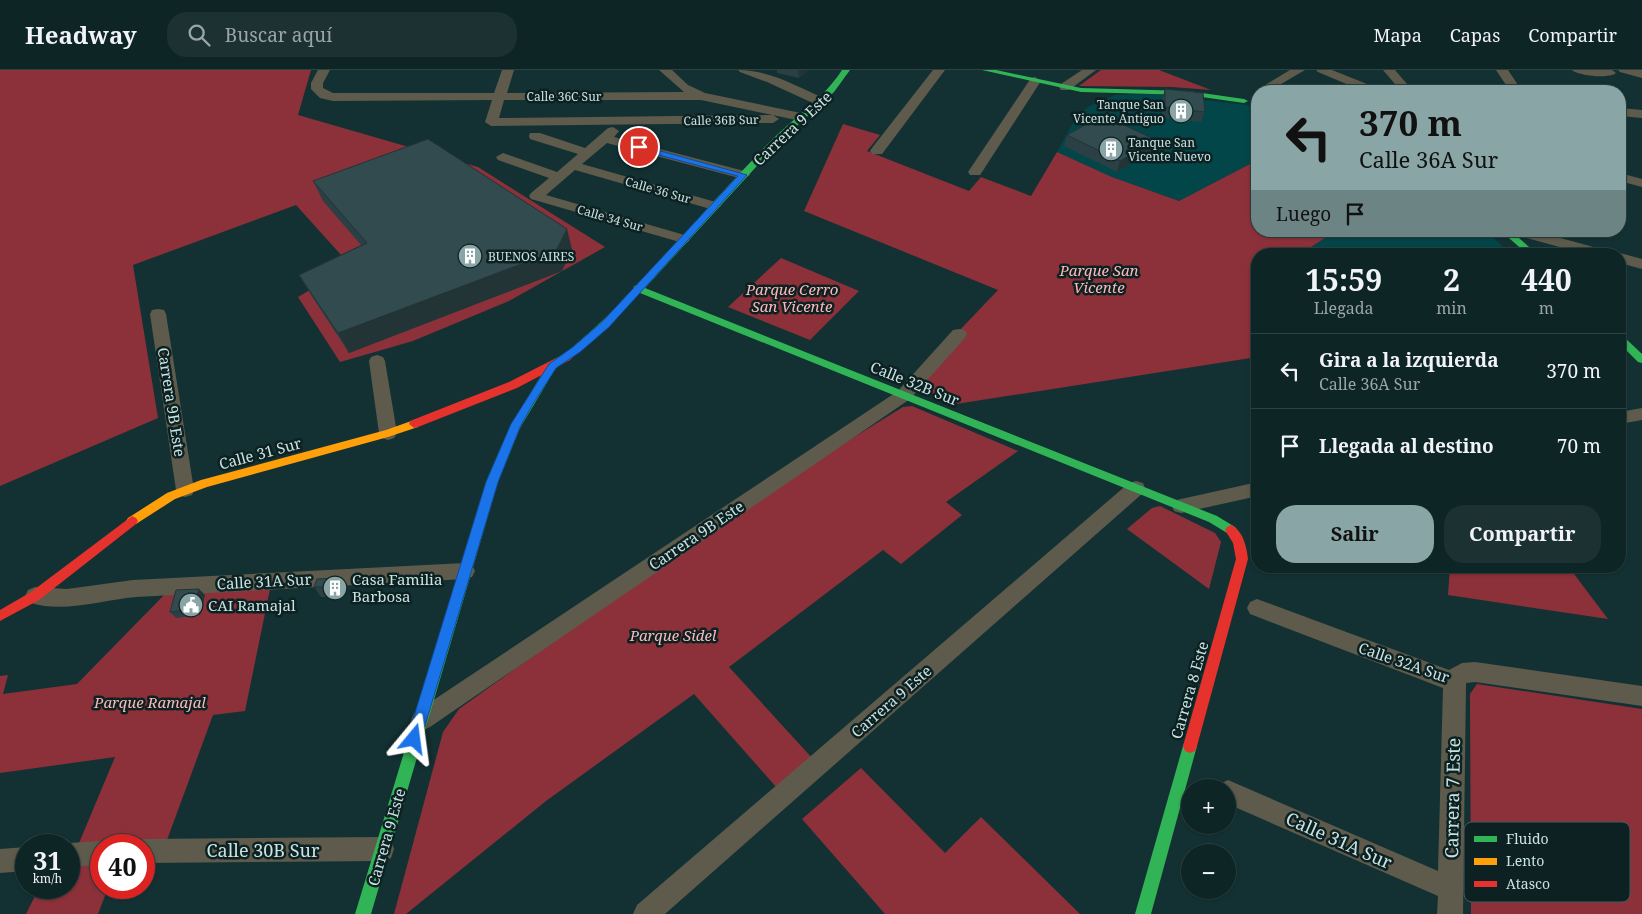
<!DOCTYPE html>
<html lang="es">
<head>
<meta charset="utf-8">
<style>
	body { margin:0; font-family:"Noto Serif",serif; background:#1c3132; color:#f1f3f6; height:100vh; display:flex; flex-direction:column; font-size:19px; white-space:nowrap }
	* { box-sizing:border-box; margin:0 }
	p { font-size:16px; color:#9ba5a7 }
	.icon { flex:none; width:28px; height:28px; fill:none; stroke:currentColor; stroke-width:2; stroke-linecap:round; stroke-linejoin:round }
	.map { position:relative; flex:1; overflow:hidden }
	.side { position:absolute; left:1251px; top:178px; width:375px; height:325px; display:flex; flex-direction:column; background:#0e2526; border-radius:20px; box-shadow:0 1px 4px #0004,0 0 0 1px #2e4243 }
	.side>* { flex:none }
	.top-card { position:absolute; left:1251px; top:15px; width:375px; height:152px; border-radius:20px; box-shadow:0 1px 4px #0004,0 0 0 1px #2e4243; background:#89a5a5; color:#111; overflow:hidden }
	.controls { position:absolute; left:1181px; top:709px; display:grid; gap:10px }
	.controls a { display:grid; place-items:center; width:55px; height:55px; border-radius:50%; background:#0e2526; box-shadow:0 1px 4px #0004,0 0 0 1px #2e4243; font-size:25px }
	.speed { position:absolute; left:15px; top:764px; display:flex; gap:10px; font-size:25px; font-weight:700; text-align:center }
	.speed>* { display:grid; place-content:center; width:65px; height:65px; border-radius:50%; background:#0e2526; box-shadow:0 1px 4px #0004,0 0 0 1px #2e4243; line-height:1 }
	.speed small { font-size:12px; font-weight:400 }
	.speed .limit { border:8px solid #d22; background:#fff; color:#111 }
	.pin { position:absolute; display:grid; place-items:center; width:42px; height:42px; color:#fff; margin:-21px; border:2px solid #fff; border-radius:50%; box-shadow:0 1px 5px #0007 }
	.me { position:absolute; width:55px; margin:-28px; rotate:16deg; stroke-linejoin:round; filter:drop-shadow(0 0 4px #0008) }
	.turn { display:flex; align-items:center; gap:18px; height:105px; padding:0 25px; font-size:22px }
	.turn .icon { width:65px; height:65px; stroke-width:2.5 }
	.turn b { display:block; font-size:35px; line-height:42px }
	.then { display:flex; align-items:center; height:48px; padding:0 25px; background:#0003; gap:10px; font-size:19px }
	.eta { display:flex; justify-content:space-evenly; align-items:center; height:85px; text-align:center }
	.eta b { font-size:30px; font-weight:700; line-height:35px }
	.cta { display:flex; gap:10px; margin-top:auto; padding:10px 25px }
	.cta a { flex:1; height:58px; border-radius:20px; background:#89a5a5; color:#111; font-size:20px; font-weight:700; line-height:58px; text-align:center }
	.cta a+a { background:#1c3132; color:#f1f3f6 }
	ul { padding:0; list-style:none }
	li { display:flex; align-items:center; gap:15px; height:75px; padding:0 25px; border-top:1px solid #2e4243 }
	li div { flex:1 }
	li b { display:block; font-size:19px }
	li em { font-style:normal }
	header { display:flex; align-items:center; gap:30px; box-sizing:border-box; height:70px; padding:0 25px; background:#0e2526; border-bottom:1px solid #2e4243 }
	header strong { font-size:24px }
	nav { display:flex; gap:28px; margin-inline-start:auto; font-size:18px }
	.search { width:350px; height:45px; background:#1c3132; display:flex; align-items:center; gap:12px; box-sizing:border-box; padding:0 18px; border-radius:20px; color:#9ba5a7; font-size:19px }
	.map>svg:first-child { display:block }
	.built { fill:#034649 }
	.green { fill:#8c313a }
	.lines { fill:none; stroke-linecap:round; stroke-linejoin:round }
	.street { fill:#5e5b4c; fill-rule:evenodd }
	.fast { fill:#30b455; fill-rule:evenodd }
	.slow { fill:#ff9f0a; fill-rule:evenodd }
	.jam { fill:#e5322d; fill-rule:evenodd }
	.wall { fill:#2b4044 }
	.shaded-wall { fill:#233437 }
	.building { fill:#324b4f; stroke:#233437 }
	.route { fill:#1a73e8; stroke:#114b97 }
	.labels { text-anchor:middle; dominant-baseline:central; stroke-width:5; stroke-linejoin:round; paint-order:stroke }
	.far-street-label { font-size:12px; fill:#c9e3e3; stroke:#0d2122 }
	.far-poi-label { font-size:12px; fill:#c9e3e3; stroke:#0d2122; text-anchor:start }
	.street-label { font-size:15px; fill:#c9e3e3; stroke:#0d2122 }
	.park-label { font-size:15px; font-style:italic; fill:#fcb9b9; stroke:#0d2122 }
	.poi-label { font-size:15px; fill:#c9e3e3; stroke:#0d2122; text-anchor:start }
	.near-street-label { font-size:18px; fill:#c9e3e3; stroke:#0d2122 }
	.key { fill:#0d2122; stroke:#455b5c; stroke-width:1 }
	.key-label { font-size:14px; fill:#c9e3e3 }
</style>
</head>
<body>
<header>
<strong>Headway</strong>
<div class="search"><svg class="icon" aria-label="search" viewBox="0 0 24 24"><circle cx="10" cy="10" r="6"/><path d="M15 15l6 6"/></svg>Buscar aquí</div>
<nav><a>Mapa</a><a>Capas</a><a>Compartir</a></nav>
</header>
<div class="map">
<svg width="1642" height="844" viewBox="0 0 1642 844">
	<rect width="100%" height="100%" fill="#133133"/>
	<g class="built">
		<polygon points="1152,24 1247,35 1257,39 1257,79 1250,94 1179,131 1112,107 1057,82 1078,44 1090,36 1115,25"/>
		<polygon points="1336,161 1486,161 1511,184 1300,184"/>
	</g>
	<g class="green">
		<polygon points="0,0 311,0 298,45 478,97 605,177 509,231 413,271 340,292 298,227 351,196 296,135 133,195 158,348 0,416"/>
		<polygon points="1101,0 1159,0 1211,20 1172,17 1079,16"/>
		<polygon points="843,54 880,65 867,81 969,121 981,107 1031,126 1057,82 1112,107 1179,131 1250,94 1257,79 1258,161 1336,161 1300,184 1258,184 1257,287 956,334 917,317 957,263 998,220 804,141"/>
		<polygon points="781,188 859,221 810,270 728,237"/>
		<polygon points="912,336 1018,381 946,432 962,445 901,494 883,480 729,597 813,689 777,718 694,624 546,731 406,844 394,844 443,662 459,639 593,543 830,382 903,337"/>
		<polygon points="1160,436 1215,463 1221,472 1209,519 1127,459 1152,438"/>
		<polygon points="1450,496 1568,496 1608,549 1448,525"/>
		<polygon points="270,519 245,641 213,645 167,770 125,772 124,775 101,775 101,818 108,818 98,844 26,844 39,818 69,818 69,797 115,687 0,703 0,606 8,605 3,624 77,614 167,522"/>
		<polygon points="1477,614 1642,639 1642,844 1471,844 1470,624"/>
		<polygon points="861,698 945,783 981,747 1080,844 885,844 802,749"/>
	</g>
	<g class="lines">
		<g class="street">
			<polygon points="318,0 330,0 323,13 323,18 333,23 494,23 502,0 514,0 507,23 684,22 659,0 672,0 688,15 705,23 801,43 807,47 801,51 701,30 504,30 499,48 773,45 779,49 773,53 491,56 485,52 492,30 333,31 320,28 311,19 311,13"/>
			<path d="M738 0C769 0 796 16 823 28L825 31 819 35 815 34 767 12 740 2Z"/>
			<polygon points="933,0 945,0 882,84 872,84 870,81 872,78"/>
			<polygon points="1082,0 1096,0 1069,20 1061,20 1059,17 1061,14"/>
			<polygon points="1290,0 1305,0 1269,21 1258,21 1258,24 1255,21"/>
			<polygon points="1316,0 1332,0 1377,18 1379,21 1363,21 1318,2"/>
			<polygon points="1383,0 1395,0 1413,21 1401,21"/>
			<polygon points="1496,0 1508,0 1522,21 1510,21"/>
			<path d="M1572 0H1612L1616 3C1610 9 1578 6 1572 0Z"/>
			<polygon points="1618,0 1642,0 1642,8 1620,2"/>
			<polygon points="1035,7 1041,11 982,102 980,105 970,105 968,102 1031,8"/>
			<polygon points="1620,38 1642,40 1642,48 1620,46"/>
			<polygon points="613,57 619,61 614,67 748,102 750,105 743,109 607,73 582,94 719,133 721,136 714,140 575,100 546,125 688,166 690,169 688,172 683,173 531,129 529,126 531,123 549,108 498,90 496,87 503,83 557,102 578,84 530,69 529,66 530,63 540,63 585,78 608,58"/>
			<polygon points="1620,103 1642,109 1642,117 1620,111"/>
			<polygon points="1510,161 1535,161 1608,181 1610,184 1585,184 1512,164"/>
			<polygon points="1620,183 1642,189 1642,199 1620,193"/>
			<polygon points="158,239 164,240 166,244 194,420 192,425 185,427 178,425 176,420 150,244 152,240"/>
			<polygon points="959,259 965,260 967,264 965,268 910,329 430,657 422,661 414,657 411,650 414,643 898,321 953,260"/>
			<polygon points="377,285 383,287 385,291 397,363 394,368 388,370 382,368 379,363 369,291 371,287"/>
			<polygon points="1642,338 1642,350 1620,354 1620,342"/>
			<polygon points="1136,411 1143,413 1145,418 1143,423 665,844 633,844 637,835 1129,413"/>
			<polygon points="1258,412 1258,426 1181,443 1174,441 1172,436 1174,431 1181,429"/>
			<path d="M465 493 472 495 475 501 472 507 465 509C355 515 246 521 136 527 101 530 62 544 28 532L25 526 28 520 35 517 67 519 133 510Z"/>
			<polygon points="1257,529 1449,600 1462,593 1475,592 1642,616 1642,636 1475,612 1466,613 1463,844 1437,844 1438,826 1228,734 1228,718 1218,718 1220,714 1228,710 1438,801 1443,618 1250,544 1247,538 1250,532"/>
			<polygon points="382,767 391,770 394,779 391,788 382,791 144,793 144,775 134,775 135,772 144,769"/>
			<polygon points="101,771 110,775 101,775 101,795 69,797 69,775 63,775 69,773"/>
			<polygon points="26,777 26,801 0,803 0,779"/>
		</g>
		<g class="fast">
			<path d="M842 0H850L834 22 777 74 645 218 1217 446 1235 457 1237 460 1235 463H1227L1209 452 640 223 575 285H569L567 283 569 281C580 270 632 227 634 216L637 215 647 205C689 160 729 113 772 70 796 46 824 28 842 0Z"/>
			<polygon points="982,0 996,0 1081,18 1188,21 1244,29 1248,31 1244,33 1188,25 1081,22"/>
			<polygon points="1501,161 1511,161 1537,184 1527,184"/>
			<polygon points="1620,265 1623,266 1642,284 1642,293 1638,292 1620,274"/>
			<polygon points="552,293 557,296 520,358 498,412 371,844 355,844 486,412 510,357 548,294"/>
			<polygon points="1190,669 1195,671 1197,676 1151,844 1135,844 1183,676 1185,671"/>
		</g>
		<polygon class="slow" points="414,350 419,354 418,357 388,367 207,417 175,429 136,454 128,454 126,451 128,448 167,423 201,410 386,360"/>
		<g class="jam">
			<polygon points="572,280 577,283 570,290 517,318 418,357 414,358 409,354 410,351 509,312"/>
			<polygon points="132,446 136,448 138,451 136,454 39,530 0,551 0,540 31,522"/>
			<path d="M1231 455C1243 460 1247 478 1248 489L1197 676 1195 681 1190 683 1185 681 1183 676 1236 489 1233 473 1225 460 1227 457Z"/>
		</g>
	</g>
	<g class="wall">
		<polygon points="777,0 808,0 799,8 777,3"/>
		<polygon points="1165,19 1205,42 1201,52 1162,48 1162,29"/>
		<polygon points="1067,65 1156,70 1153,80 1117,102 1064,76"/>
		<polygon points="313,111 572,179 562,201 349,283 311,225 299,205 361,175 323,131"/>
		<polygon points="339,508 346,517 343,527 321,527 314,517"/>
		<polygon points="205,525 200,545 176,548 170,542"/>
	</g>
	<g class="shaded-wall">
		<polygon points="798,0 808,0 799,8"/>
		<polygon points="1156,70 1153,80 1117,102 1120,91"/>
		<polygon points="567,159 572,179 562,201 349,283 338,263"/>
		<polygon points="339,508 346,517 343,527 336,517"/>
		<polygon points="199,519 205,525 200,545 193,539"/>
	</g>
	<g class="building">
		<polygon points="1165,19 1203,23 1205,42 1165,37"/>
		<polygon points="1103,45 1156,70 1120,91 1067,65"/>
		<polygon points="428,69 567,159 556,181 338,263 299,205 367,173 313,111"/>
		<polygon points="339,508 336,517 314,517 317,509"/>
		<polygon points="199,519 193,539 170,542 176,520"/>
	</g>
	<polygon class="route" points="639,75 747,105 609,257 580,282 556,298 533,334 520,357 498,412 421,669 419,674 414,676 409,674 407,669 486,412 511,354 549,294 573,277 602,252 738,106 636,79 636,76"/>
	<defs>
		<g id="building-disc" transform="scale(1.25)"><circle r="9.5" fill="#89a5a5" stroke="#0d2122"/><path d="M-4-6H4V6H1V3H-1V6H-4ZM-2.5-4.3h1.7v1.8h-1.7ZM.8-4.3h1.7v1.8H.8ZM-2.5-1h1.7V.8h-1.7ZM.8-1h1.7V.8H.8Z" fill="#fff"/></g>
		<g id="civic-disc" transform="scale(1.25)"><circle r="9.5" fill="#89a5a5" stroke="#0d2122"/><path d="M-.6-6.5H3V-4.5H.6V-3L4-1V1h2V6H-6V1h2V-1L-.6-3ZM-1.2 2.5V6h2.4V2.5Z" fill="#fff"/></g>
	</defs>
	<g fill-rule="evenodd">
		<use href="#building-disc" x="1181" y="41"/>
		<use href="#building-disc" x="1111" y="79"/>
		<use href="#building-disc" x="470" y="186"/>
		<use href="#building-disc" x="335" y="518"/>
		<use href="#civic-disc" x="191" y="535"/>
	</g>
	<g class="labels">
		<g class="far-street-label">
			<text x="564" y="26">Calle 36C Sur</text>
			<text transform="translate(721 50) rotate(-1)">Calle 36B Sur</text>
			<text transform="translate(658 120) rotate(16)">Calle 36 Sur</text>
			<text transform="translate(610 148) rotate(16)">Calle 34 Sur</text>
		</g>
		<g class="far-poi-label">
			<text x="1164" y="34" text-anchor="end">Tanque San<tspan x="1164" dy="14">Vicente Antiguo</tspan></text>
			<text x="1128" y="72">Tanque San<tspan x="1128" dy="14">Vicente Nuevo</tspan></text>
			<text x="488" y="186">BUENOS AIRES</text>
		</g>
		<g class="street-label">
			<text transform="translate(792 58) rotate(-43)">Carrera 9 Este</text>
			<text transform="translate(915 313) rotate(22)">Calle 32B Sur</text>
			<text transform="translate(172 332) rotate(81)">Carrera 9B Este</text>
			<text transform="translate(260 383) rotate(-15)">Calle 31 Sur</text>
			<text transform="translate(696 465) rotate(-34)">Carrera 9B Este</text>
			<text transform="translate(264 511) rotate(-3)">Calle 31A Sur</text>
			<text transform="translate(1404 592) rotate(19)">Calle 32A Sur</text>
			<text transform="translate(1189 620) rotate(-74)">Carrera 8 Este</text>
			<text transform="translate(891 631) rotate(-41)">Carrera 9 Este</text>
			<text transform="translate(386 767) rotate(-74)">Carrera 9 Este</text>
		</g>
		<g class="park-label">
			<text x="1099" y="200">Parque San<tspan x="1099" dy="17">Vicente</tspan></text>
			<text x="792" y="219">Parque Cerro<tspan x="792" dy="17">San Vicente</tspan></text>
			<text x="673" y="565">Parque Sidel</text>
			<text x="150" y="632">Parque Ramajal</text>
		</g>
		<g class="poi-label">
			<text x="352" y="509">Casa Familia<tspan x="352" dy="17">Barbosa</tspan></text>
			<text x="208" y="535">CAI Ramajal</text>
		</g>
		<g class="near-street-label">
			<text transform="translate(1452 728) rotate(-89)">Carrera 7 Este</text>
			<text transform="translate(1339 770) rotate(24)">Calle 31A Sur</text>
			<text x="263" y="780">Calle 30B Sur</text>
		</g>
	</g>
	<rect x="1464" y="752" width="166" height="80" rx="8" class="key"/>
	<rect x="1474" y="766" width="23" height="6" fill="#30b455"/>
	<rect x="1474" y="788" width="23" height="7" fill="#ff9f0a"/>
	<rect x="1474" y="811" width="23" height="6" fill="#e5322d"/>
	<g class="key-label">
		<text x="1506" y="774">Fluido</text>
		<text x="1506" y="796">Lento</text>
		<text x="1506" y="819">Atasco</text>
	</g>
</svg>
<div class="controls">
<a>+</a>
<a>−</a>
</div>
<div class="speed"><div>31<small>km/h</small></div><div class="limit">40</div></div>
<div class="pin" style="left:639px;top:77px;background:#d93025"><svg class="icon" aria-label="arrive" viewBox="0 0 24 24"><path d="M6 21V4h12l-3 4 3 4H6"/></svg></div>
<svg class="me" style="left:414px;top:669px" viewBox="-20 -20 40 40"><path d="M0-17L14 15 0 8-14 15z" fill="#1a73e8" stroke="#fff" stroke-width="4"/></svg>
<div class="top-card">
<div class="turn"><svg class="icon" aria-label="left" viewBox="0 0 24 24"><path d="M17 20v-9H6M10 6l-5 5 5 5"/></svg><div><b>370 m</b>Calle 36A Sur</div></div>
<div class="then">Luego<svg class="icon" aria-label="arrive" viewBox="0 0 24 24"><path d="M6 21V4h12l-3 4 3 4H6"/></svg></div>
</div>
<section class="side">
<div class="eta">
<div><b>15:59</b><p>Llegada</p></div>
<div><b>2</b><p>min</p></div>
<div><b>440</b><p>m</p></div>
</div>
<ul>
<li><svg class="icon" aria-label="left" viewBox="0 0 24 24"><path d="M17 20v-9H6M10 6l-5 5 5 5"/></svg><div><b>Gira a la izquierda</b><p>Calle 36A Sur</p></div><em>370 m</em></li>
<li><svg class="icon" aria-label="arrive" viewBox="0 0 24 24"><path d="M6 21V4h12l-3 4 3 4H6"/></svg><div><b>Llegada al destino</b></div><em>70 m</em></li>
</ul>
<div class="cta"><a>Salir</a><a>Compartir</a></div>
</section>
</div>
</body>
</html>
